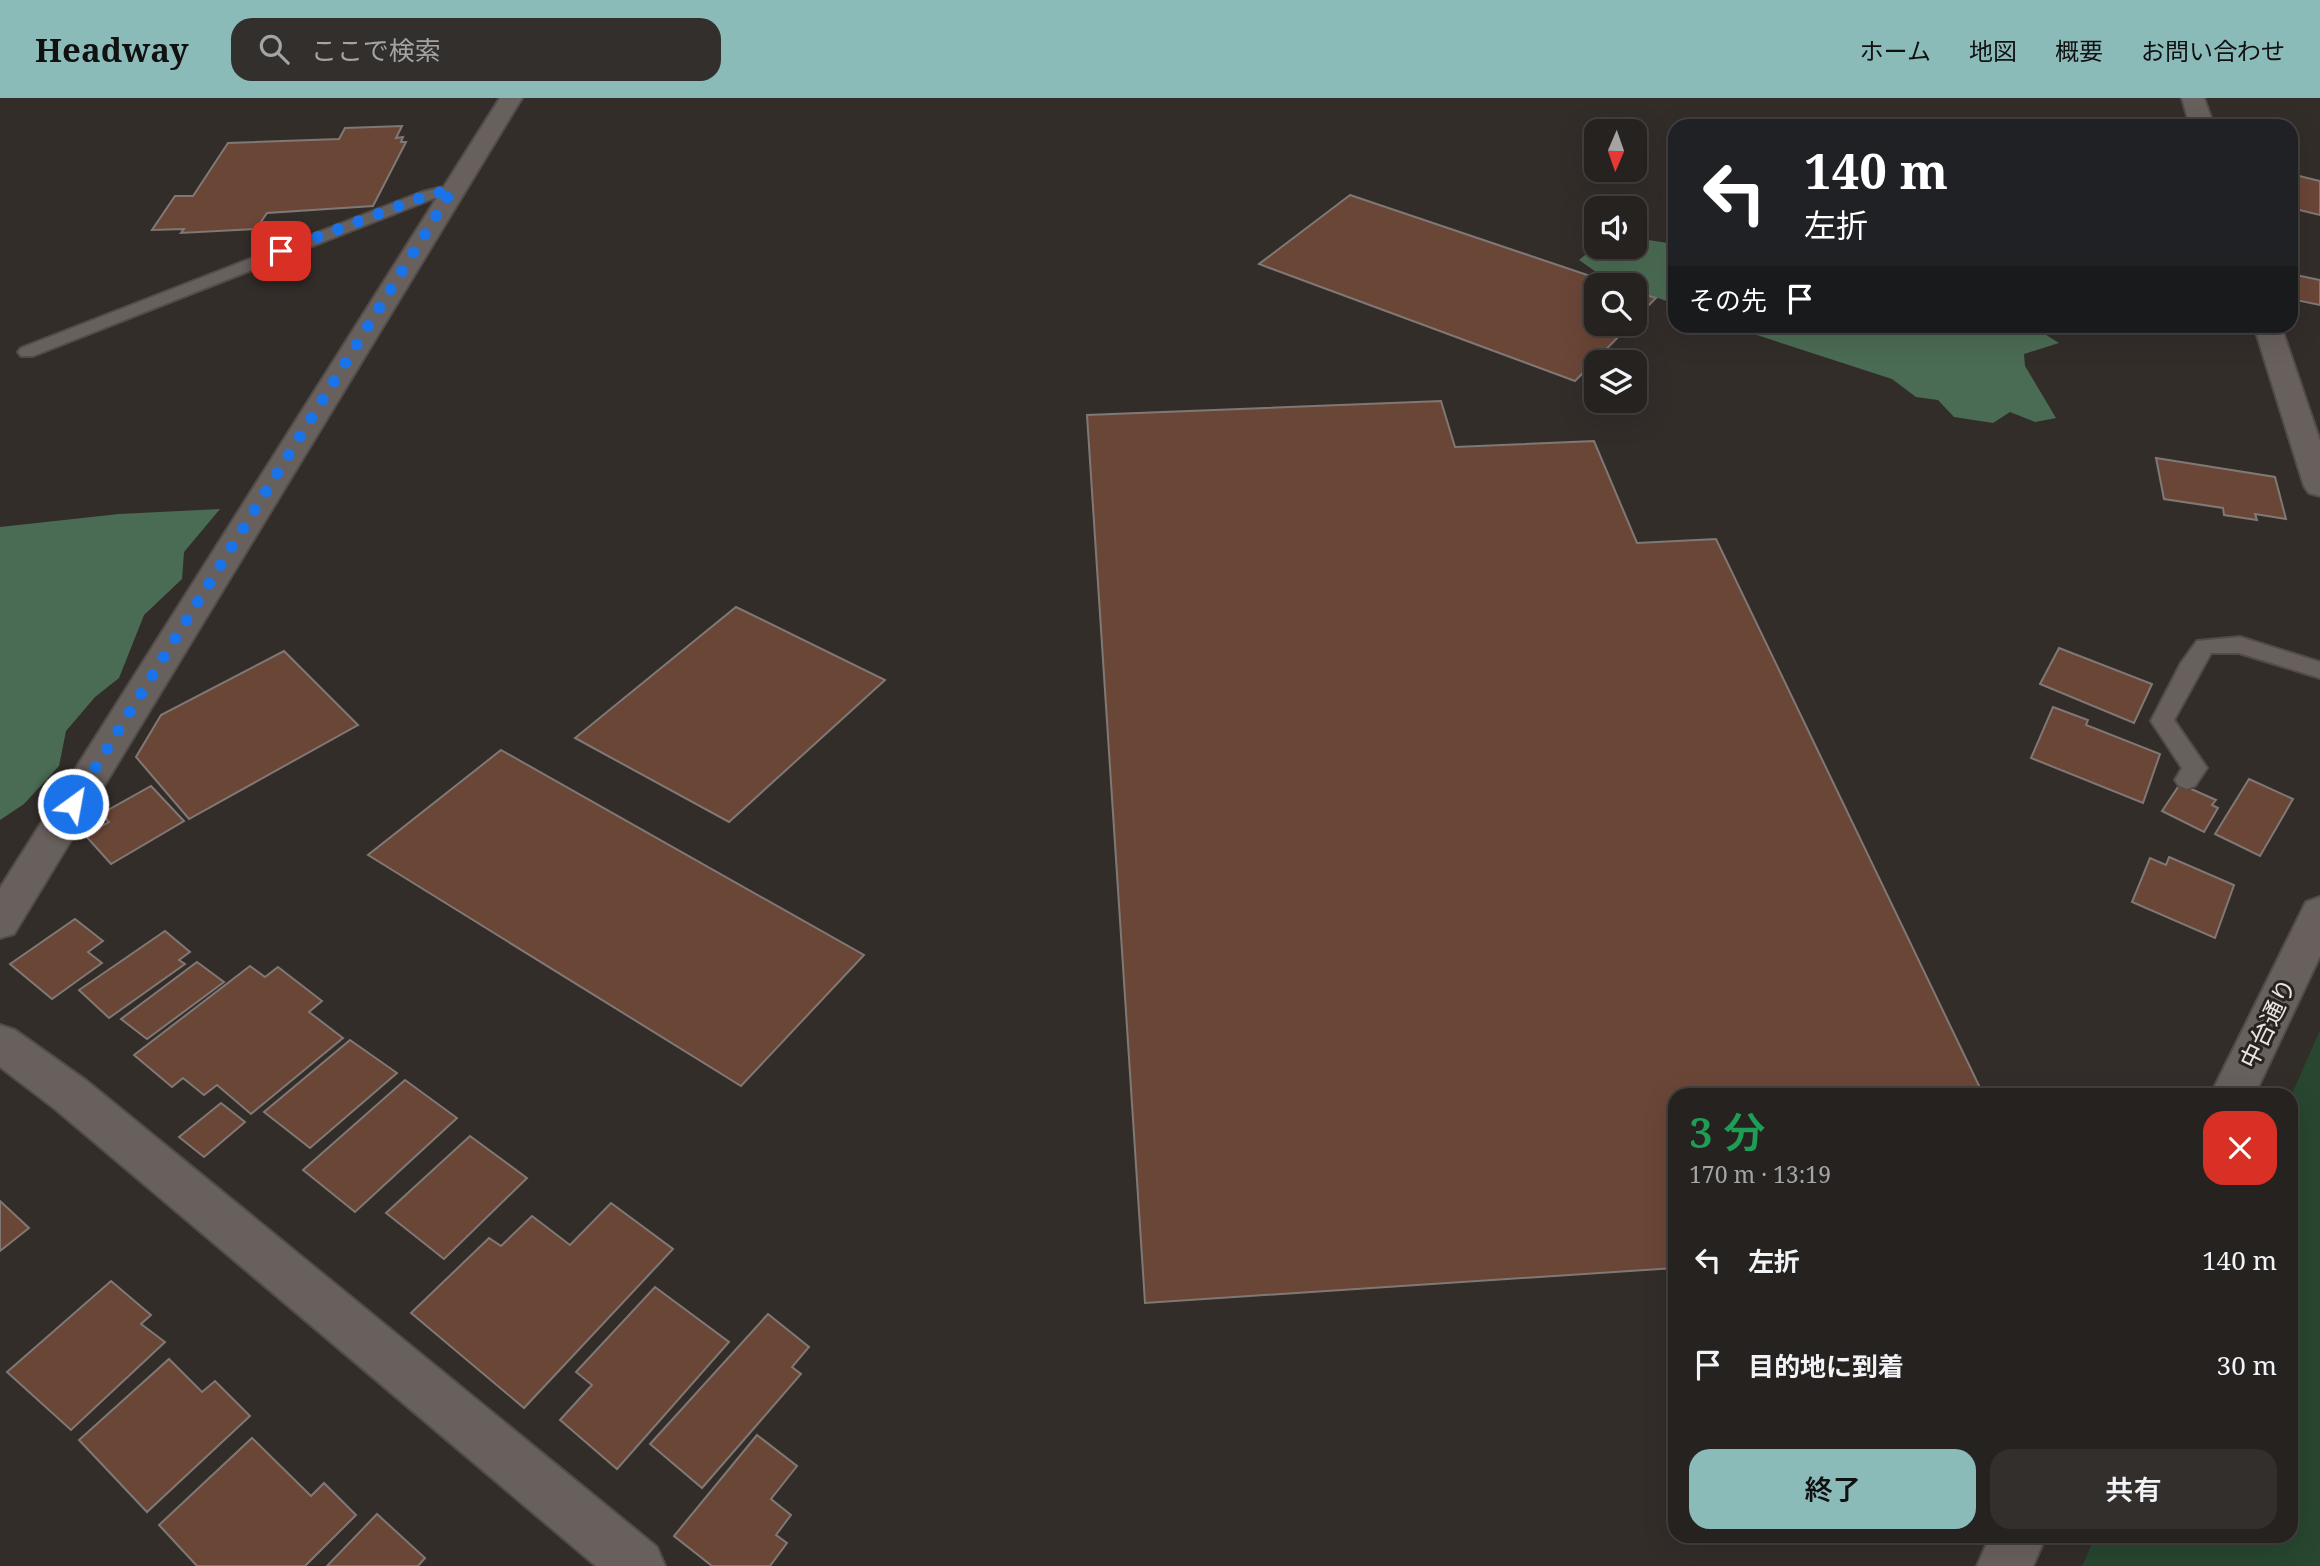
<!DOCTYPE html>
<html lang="ja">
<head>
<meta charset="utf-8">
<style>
	body { margin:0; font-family:"Noto Serif","Noto Sans JP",serif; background:#322f2d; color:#f1f3f6; height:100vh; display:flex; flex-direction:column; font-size:26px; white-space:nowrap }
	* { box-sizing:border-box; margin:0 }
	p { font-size:23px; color:#a4a4a5 }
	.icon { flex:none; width:38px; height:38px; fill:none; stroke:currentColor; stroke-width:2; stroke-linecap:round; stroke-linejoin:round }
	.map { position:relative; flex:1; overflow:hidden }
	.drawer { position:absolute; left:1668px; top:990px; width:630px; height:455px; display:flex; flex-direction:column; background:#262220; border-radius:21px; box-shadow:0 7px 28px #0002,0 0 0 2px #423f3e }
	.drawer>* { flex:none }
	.banner { position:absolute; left:1668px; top:21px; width:630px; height:214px; border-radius:21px; box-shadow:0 7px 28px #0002,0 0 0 2px #423f3e; background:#202124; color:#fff; overflow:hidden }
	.needle { width:46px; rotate:182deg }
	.fabs { position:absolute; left:1584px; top:21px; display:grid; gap:14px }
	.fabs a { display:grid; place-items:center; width:63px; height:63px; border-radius:14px; background:#262220; box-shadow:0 7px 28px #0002,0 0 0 2px #423f3e; font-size:35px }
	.pin { position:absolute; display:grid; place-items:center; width:60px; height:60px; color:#fff; margin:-30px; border-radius:14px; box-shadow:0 4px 10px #0006 }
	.me { position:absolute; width:77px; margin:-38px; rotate:32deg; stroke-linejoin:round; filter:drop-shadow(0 0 5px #0008) }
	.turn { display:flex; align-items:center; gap:24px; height:147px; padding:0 21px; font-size:32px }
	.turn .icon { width:91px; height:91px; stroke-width:2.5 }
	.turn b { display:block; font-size:49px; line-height:60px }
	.then { display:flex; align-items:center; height:66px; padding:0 21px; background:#0003; gap:14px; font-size:26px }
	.round { display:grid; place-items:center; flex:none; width:74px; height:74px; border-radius:21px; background:#322f2d }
	.head { display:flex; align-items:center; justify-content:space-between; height:119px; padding:0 21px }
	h1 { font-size:42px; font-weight:600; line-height:52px; color:#1e9e55 }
	.primary-button { display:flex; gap:14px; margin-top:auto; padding:14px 21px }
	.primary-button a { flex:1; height:80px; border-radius:21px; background:#8bbbb9; color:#111; font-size:28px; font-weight:600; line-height:80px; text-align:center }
	.primary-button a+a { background:#322f2d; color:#f1f3f6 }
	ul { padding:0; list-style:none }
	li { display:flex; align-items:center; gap:21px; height:105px; padding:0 21px }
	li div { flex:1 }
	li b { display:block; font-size:26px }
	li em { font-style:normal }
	header { display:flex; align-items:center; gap:42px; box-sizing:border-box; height:98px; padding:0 35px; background:#8bbbb9; color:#111 }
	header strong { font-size:33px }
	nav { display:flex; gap:38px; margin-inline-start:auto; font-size:24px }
	.search { width:490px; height:63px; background:#322f2d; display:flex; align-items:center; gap:18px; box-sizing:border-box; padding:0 24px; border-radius:21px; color:#a4a4a5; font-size:26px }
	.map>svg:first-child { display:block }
	.green { fill:#284630 }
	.forest { fill:#4b6c54 }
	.building { fill:#6a4637; stroke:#807875; stroke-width:2 }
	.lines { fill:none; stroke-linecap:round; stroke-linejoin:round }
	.service-casing { stroke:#514b49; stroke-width:4 }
	.minor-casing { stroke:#514b49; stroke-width:4 }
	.tertiary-casing { stroke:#514b49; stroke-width:4 }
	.service { fill:#68605d; fill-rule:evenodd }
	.minor { fill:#68605d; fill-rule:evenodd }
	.tertiary { fill:#68605d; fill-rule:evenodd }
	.route { stroke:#1a73e8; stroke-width:12; stroke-dasharray:0 21.6 }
	.labels { text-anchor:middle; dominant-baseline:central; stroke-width:6; stroke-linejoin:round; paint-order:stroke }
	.street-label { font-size:24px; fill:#e9e5e3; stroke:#292320 }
</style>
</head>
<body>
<header>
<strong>Headway</strong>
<div class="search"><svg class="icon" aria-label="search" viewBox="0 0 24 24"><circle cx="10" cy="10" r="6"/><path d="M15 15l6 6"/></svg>ここで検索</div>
<nav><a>ホーム</a><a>地図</a><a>概要</a><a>お問い合わせ</a></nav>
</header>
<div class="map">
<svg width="2320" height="1468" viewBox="0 0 2320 1468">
	<rect width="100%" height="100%" fill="#332d2a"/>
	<polygon class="green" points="2320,932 2320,1468 2082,1468 2095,1439 2291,1438 2291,998"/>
	<g class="forest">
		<polygon points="1635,140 1675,146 1675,206 1635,192 1634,187 1612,185 1579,162 1596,148 1634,149"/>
		<polygon points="1729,228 2032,228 2059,245 2024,256 2025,268 2056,320 2035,324 2010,314 1993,325 1954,319 1938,302 1916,299 1892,281"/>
		<polygon points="220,411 184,454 182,481 144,517 119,580 95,599 66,633 59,668 24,706 0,722 0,429 119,416"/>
	</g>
	<g class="building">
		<polygon points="402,28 396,40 403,39 401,44 406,44 373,108 267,115 256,131 181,135 184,131 152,132 175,98 193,98 228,45 339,41 345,30"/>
		<polygon points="2291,76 2320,83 2320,117 2291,110"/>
		<polygon points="1350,97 1617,187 1596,187 1596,226 1631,226 1575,283 1259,166"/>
		<polygon points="2291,176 2320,182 2320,207 2291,201"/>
		<polygon points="1634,193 1656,200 1634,222"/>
		<polygon points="1441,303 1455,349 1594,343 1637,445 1716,441 1984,998 1675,998 1675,1170 1145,1205 1087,317"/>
		<polygon points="2156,360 2275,379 2286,421 2255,416 2257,422 2224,417 2223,410 2164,401"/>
		<polygon points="736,509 885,582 729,724 575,640"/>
		<polygon points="2059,550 2152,586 2134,625 2040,586"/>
		<polygon points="284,553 358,627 189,721 136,659 161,617"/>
		<polygon points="2053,609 2088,622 2086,627 2160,656 2143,705 2031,660"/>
		<polygon points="501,652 864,857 741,988 368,757"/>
		<polygon points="2249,681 2293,701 2260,758 2215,736"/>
		<polygon points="2180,686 2216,702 2212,707 2218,710 2204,734 2162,713"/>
		<polygon points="151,688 184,723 111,766 85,737 109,724 101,716"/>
		<polygon points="2169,759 2234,787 2215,840 2132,804 2150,760 2166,767"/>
		<polygon points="75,821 103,843 88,854 102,865 52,901 10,866"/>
		<polygon points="165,833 190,854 179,862 185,866 109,920 79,892"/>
		<polygon points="197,864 224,884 147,941 121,921"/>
		<polygon points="250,868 265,879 278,869 322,903 309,914 343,940 251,1016 217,987 204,997 183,980 172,989 134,957"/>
		<polygon points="350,942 397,975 310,1050 264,1014"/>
		<polygon points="405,982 457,1020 355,1114 303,1072"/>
		<polygon points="221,1005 245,1024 204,1059 179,1039"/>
		<polygon points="470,1038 527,1080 444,1161 386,1115"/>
		<polygon points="0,1103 29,1130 0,1153"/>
		<polygon points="611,1105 673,1151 524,1310 411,1215 489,1140 501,1148 532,1118 570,1147"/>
		<polygon points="111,1183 151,1217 141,1226 165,1244 71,1332 7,1274"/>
		<polygon points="655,1189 729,1244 617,1371 560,1322 592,1287 576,1274"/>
		<polygon points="768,1216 809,1249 792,1269 801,1276 702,1390 650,1346"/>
		<polygon points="169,1261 202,1294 215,1283 250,1318 147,1414 79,1342"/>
		<polygon points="757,1337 797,1368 771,1401 791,1417 776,1437 787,1445 770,1468 712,1468 674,1438"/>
		<polygon points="252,1340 311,1398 324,1385 356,1417 305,1468 197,1468 159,1427"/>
		<polygon points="377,1416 425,1460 418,1468 327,1468"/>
	</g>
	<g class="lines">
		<g class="service-casing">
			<g id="service">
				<polygon points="452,87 458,89 458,95 432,101 33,258 21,258 18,254 21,250 422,94"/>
				<polygon points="2240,539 2320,564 2320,580 2239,555 2211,555 2174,622 2207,670 2195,688 2187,691 2179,688 2175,682 2182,670 2151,623 2181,565 2197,543"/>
			</g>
		</g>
		<g class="minor-casing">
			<g id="minor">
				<polygon points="500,0 522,0 14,836 0,840 0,790"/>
				<polygon points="0,927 15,932 87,983 657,1449 665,1468 596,1468 55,1011 0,969"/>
			</g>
		</g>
		<g class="tertiary-casing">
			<g id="tertiary">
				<polygon points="2182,0 2204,0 2214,28 2190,28"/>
				<polygon points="2254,228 2281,228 2320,343 2320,398 2309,395 2304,388"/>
				<polygon points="2320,799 2320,858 2254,998 2210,998 2306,804"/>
				<polygon points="1990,1438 2046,1438 2033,1468 1977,1468"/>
			</g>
		</g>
		<use href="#service" class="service"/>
		<use href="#minor" class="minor"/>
		<use href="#tertiary" class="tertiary"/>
	</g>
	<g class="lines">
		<polyline class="route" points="73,706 452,92 428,97 281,153"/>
	</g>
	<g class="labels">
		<g class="street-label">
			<text transform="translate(2267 925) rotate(-64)">中台通り</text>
		</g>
	</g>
</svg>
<div class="fabs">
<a><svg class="needle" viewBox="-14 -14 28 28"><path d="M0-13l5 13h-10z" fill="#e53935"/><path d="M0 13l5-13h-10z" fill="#a4a4a5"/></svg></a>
<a><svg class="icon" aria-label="sound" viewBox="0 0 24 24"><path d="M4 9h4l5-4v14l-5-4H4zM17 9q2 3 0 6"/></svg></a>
<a><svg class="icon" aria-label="search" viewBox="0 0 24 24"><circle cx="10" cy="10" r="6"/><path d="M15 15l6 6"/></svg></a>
<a><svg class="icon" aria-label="layers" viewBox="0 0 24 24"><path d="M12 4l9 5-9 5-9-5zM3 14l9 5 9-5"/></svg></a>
</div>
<div class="pin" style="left:281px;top:153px;background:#d93025"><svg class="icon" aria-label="arrive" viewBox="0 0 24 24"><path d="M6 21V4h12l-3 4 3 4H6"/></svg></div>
<svg class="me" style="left:73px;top:706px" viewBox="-20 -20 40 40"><circle r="17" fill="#1a73e8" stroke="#fff" stroke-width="3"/><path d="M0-11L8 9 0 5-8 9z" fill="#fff"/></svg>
<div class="banner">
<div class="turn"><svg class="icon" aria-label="left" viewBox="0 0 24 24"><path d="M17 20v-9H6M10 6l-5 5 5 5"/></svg><div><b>140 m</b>左折</div></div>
<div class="then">その先<svg class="icon" aria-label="arrive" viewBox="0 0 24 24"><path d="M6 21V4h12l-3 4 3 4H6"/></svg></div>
</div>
<section class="drawer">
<div class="head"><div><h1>3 分</h1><p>170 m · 13:19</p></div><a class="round" style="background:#d93025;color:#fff"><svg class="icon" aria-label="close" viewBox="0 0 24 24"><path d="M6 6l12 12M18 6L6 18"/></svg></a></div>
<ul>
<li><svg class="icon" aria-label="left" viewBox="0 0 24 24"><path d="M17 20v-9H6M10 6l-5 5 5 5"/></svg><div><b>左折</b></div><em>140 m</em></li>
<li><svg class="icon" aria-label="arrive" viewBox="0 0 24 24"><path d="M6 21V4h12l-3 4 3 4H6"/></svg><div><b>目的地に到着</b></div><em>30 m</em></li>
</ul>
<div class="primary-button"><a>終了</a><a>共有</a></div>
</section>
</div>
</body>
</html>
